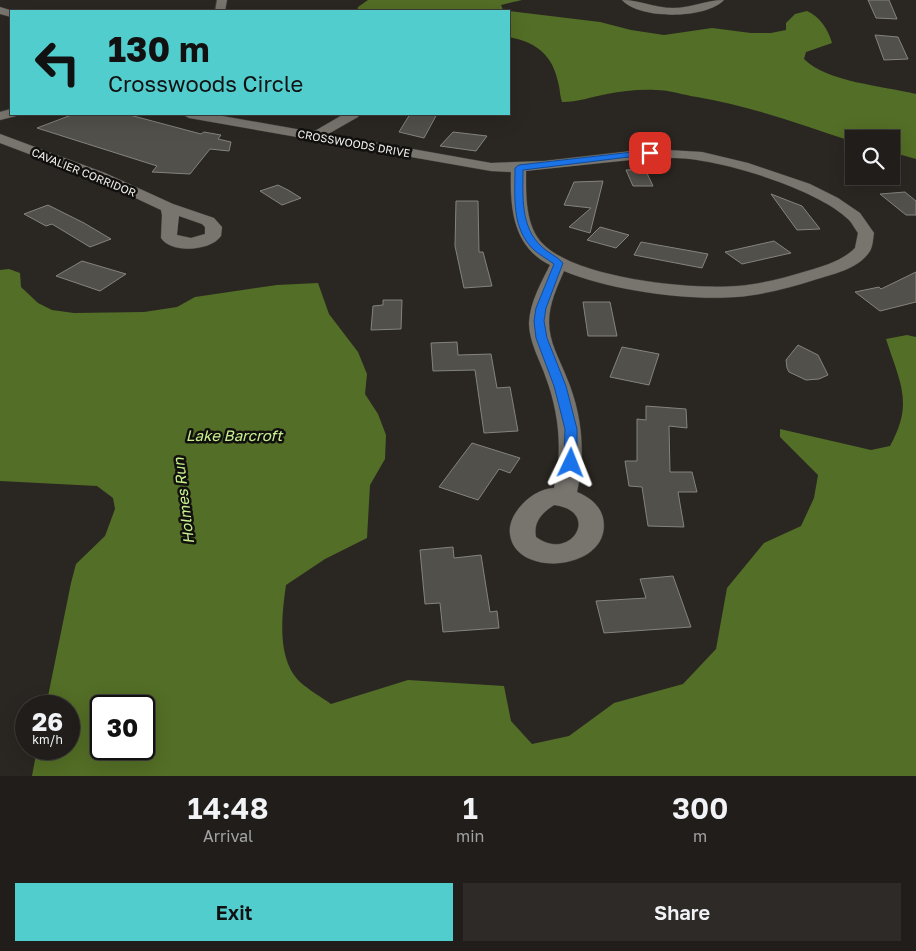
<!DOCTYPE html>
<html lang="en">
<head>
<meta charset="utf-8">
<style>
	body { margin:0; font-family:"Golos Text",sans-serif; background:#2d2a27; color:#f1f3f6; height:100vh; display:flex; flex-direction:column; font-size:19px; white-space:nowrap }
	* { box-sizing:border-box; margin:0 }
	p { font-size:16px; color:#a2a2a2 }
	.icon { flex:none; width:28px; height:28px; fill:none; stroke:currentColor; stroke-width:2; stroke-linecap:round; stroke-linejoin:round }
	.map { position:relative; height:776px; overflow:hidden }
	.drawer { display:flex; flex-direction:column; background:#201d1a; flex:1 }
	.drawer>* { flex:none }
	.hud { position:absolute; left:10px; top:10px; width:500px; height:105px; border-radius:0px; box-shadow:0 5px 20px #0002,0 0 0 1px #3d3b39; background:#52cdce; color:#111; overflow:hidden }
	.buttons { position:absolute; left:845px; top:130px; display:grid; gap:10px }
	.buttons a { display:grid; place-items:center; width:55px; height:55px; border-radius:0px; background:#201d1a; box-shadow:0 5px 20px #0002,0 0 0 1px #3d3b39; font-size:25px }
	.speed { position:absolute; left:15px; top:695px; display:flex; gap:10px; font-size:25px; font-weight:700; text-align:center }
	.speed>* { display:grid; place-content:center; width:65px; height:65px; border-radius:50%; background:#201d1a; box-shadow:0 5px 20px #0002,0 0 0 1px #3d3b39; line-height:1 }
	.speed small { font-size:12px; font-weight:400 }
	.speed .limit { border:2px solid #111; border-radius:8px; background:#fff; color:#111 }
	.pin { position:absolute; display:grid; place-items:center; width:42px; height:42px; color:#fff; margin:-21px; border-radius:10px; box-shadow:0 2px 8px #0006 }
	.me { position:absolute; width:55px; margin:-28px; rotate:2deg; stroke-linejoin:round; filter:drop-shadow(0 0 4px #0008) }
	.turn { display:flex; align-items:center; gap:18px; height:105px; padding:0 15px; font-size:22px }
	.turn .icon { width:65px; height:65px; stroke-width:2.5 }
	.turn b { display:block; font-size:35px; line-height:42px }
	.eta { display:flex; justify-content:space-evenly; align-items:center; height:85px; text-align:center }
	.eta b { font-size:30px; font-weight:600; line-height:35px }
	.cta { display:flex; gap:10px; margin-top:auto; padding:10px 15px }
	.cta a { flex:1; height:58px; border-radius:0px; background:#52cdce; color:#111; font-size:20px; font-weight:600; line-height:58px; text-align:center }
	.cta a+a { background:#2d2a27; color:#f1f3f6 }
	.map>svg:first-child { display:block }
	.water { fill:#536e26; fill-rule:evenodd }
	.building { fill:#51504a; stroke:#84837c }
	.lines { fill:none; stroke-linecap:round; stroke-linejoin:round }
	.street-casing { stroke:#44423d; stroke-width:1 }
	.street { fill:#78756f; fill-rule:evenodd }
	.route { fill:#1a73e8; stroke:#114b97 }
	.labels { text-anchor:middle; dominant-baseline:central; stroke-width:5; stroke-linejoin:round; paint-order:stroke }
	.far-street-label { font-size:11px; fill:#f3f1ed; stroke:#12100e }
	.water-label { font-size:15px; font-style:italic; fill:#c8f18d; stroke:#12100e }
</style>
</head>
<body>
<div class="map">
<svg width="916" height="776" viewBox="0 0 916 776">
	<rect width="100%" height="100%" fill="#2a2722"/>
	<g class="water">
		<polygon points="368,0 522,0 501,5 503,10 508,11 357,11 358,7"/>
		<path d="M509 11 600 22 631 30 664 35 712 28 751 33H771L786 30V23L795 14 807 11C820 17 828 29 832 43L806 52 804 59C826 82 884 86 916 94V159L891 152V139H854V142C802 125 751 106 697 97 683 95 670 90 656 90 640 89 622 91 607 94 591 97 578 102 562 102 560 96 560 91 559 86 553 55 538 43 509 37Z"/>
		<path d="M9 269 20 273 21 287 38 303 52 310 74 313 144 312 177 307 195 297 277 285 318 283 329 314 358 352 367 374 365 394 378 414 386 435 385 459 370 485 367 538 325 559 286 585C282 614 276 659 300 682 309 690 321 697 331 704L408 680 504 686 511 721 532 744 569 736 614 703 683 684 716 649 727 588 764 543 801 526 814 498 818 475 780 437V429L871 450 890 446C914 403 900 383 886 339L907 335 916 337V776H32L37 749H69V706H46L71 583 76 564 105 536 115 509 113 498 97 486 0 481V270ZM101 706H144V749H101Z"/>
	</g>
	<g class="building">
		<polygon points="868,0 889,0 897,19 876,18"/>
		<polygon points="875,35 898,37 908,59 884,60"/>
		<polygon points="74,114 126,114 201,134 204,132 221,135 218,139 231,142 229,151 210,149 190,174 152,172 157,166 37,128"/>
		<polygon points="410,114 437,114 424,138 399,132"/>
		<polygon points="453,132 487,136 476,151 440,146"/>
		<polygon points="645,169 653,186 633,186 626,170"/>
		<polygon points="603,181 590,233 569,227 591,208 564,205 574,182"/>
		<polygon points="278,185 288,190 301,198 282,205 260,191"/>
		<polygon points="905,192 916,201 916,215 906,215 880,194"/>
		<polygon points="771,194 802,206 820,229 797,230"/>
		<polygon points="456,201 478,201 479,252 483,252 492,286 464,288 455,246"/>
		<polygon points="48,205 84,223 111,239 90,247 52,224 46,226 24,214"/>
		<polygon points="600,227 629,235 616,248 587,240"/>
		<polygon points="774,241 791,253 742,264 725,252"/>
		<polygon points="641,242 708,254 702,268 634,255"/>
		<polygon points="82,261 126,274 100,291 56,276"/>
		<polygon points="916,272 916,302 880,311 855,292 879,287 881,289"/>
		<polygon points="383,300 402,300 401,329 371,330 373,306 383,305"/>
		<polygon points="583,302 610,302 617,336 588,336"/>
		<polygon points="457,342 458,355 491,354 497,388 510,387 518,431 484,433 475,370 433,371 431,343"/>
		<polygon points="798,345 818,355 828,375 819,379 806,380 789,372 787,368 786,360"/>
		<polygon points="622,347 659,354 649,385 610,377"/>
		<polygon points="646,406 686,409 687,428 669,426 670,472 692,472 697,492 678,492 684,527 648,526 642,487 629,486 625,461 637,461 637,419 646,420"/>
		<polygon points="472,443 520,458 510,473 499,469 478,500 439,487"/>
		<polygon points="453,547 454,558 481,555 490,612 497,611 499,628 443,632 440,603 425,604 420,550"/>
		<polygon points="673,576 691,627 604,633 596,601 646,598 640,579"/>
	</g>
	<g class="lines">
		<g class="street-casing">
			<g id="street">
				<polygon points="217,0 227,0 225,11 215,11"/>
				<path d="M622 0C639 0 655 8 673 8 691 8 707 0 724 0 706 19 640 20 622 0Z"/>
				<polygon points="0,7 13,11 11,11 11,17 0,14"/>
				<polygon points="11,109 11,114 17,114 16,116 0,120 0,112"/>
				<path d="M182 114H211L313 132 344 114H359L358 117 328 134 491 163 544 161 649 149 702 152 748 163 810 184 838 198 860 213 874 233C873 238 873 246 870 251 859 269 833 274 814 280 789 288 763 295 736 297 689 301 608 290 564 271 557 287 549 304 549 322 549 342 559 358 566 376 582 413 586 453 577 492 589 497 600 505 603 518 614 570 515 580 510 534 507 513 534 488 554 488 563 451 559 413 546 378 540 360 529 342 529 323 530 302 541 283 550 265 513 247 510 208 511 172L491 171 189 118ZM649 158C667 158 685 157 703 161 742 167 821 192 849 220 852 223 855 229 858 233L855 248C842 261 824 266 807 271 784 278 761 284 737 286 690 290 576 278 543 244 525 226 526 195 526 171ZM554 505C602 511 571 563 536 537 533 522 542 513 554 505Z"/>
				<path d="M0 134 105 173 173 204 214 218 222 227 221 236C211 251 171 254 161 238L162 215 161 210 95 179 0 143ZM179 216 202 224 205 227V234L191 238 177 235Z"/>
			</g>
		</g>
		<use href="#street" class="street"/>
	</g>
	<path class="route" d="M650 150 654 153 653 154 523 170C523 196 520 227 542 247 548 253 557 256 563 263L546 308 544 321 547 338 566 386 577 429V463L571 467 564 463 565 429 554 386 536 338 534 321 536 308 554 264C547 259 540 255 534 250 511 228 515 197 515 168L519 165Z"/>
	<g class="labels">
		<g class="far-street-label">
			<text transform="translate(354 143) rotate(10)">CROSSWOODS DRIVE</text>
			<text transform="translate(84 172) rotate(22)">CAVALIER CORRIDOR</text>
		</g>
		<g class="water-label">
			<text x="234" y="435">Lake Barcroft</text>
			<text transform="translate(183 501) rotate(-97)">Holmes Run</text>
		</g>
	</g>
</svg>
<div class="buttons">
<a><svg class="icon" aria-label="search" viewBox="0 0 24 24"><circle cx="10" cy="10" r="6"/><path d="M15 15l6 6"/></svg></a>
</div>
<div class="speed"><div>26<small>km/h</small></div><div class="limit">30</div></div>
<div class="pin" style="left:650px;top:153px;background:#d93025"><svg class="icon" aria-label="arrive" viewBox="0 0 24 24"><path d="M6 21V4h12l-3 4 3 4H6"/></svg></div>
<svg class="me" style="left:571px;top:463px" viewBox="-20 -20 40 40"><path d="M0-17L14 15 0 8-14 15z" fill="#1a73e8" stroke="#fff" stroke-width="4"/></svg>
<div class="hud">
<div class="turn"><svg class="icon" aria-label="left" viewBox="0 0 24 24"><path d="M17 20v-9H6M10 6l-5 5 5 5"/></svg><div><b>130 m</b>Crosswoods Circle</div></div>
</div>
</div>
<section class="drawer">
<div class="eta">
<div><b>14:48</b><p>Arrival</p></div>
<div><b>1</b><p>min</p></div>
<div><b>300</b><p>m</p></div>
</div>
<div class="cta"><a>Exit</a><a>Share</a></div>
</section>
</body>
</html>
